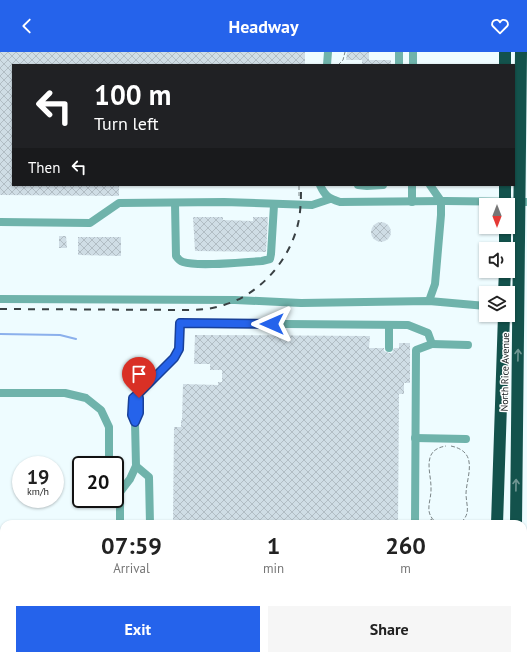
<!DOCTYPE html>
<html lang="en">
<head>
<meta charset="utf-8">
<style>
	body { margin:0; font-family:"PT Sans",sans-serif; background:#f6f6f6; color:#222; height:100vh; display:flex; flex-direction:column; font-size:15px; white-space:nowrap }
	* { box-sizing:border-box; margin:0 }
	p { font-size:13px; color:#767676 }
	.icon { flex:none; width:22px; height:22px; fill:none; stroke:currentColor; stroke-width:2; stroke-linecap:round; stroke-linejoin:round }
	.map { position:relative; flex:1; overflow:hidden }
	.panel { position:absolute; left:0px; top:468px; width:527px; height:140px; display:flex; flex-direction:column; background:#fff; border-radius:12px 12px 0 0; box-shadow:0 1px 3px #0004 }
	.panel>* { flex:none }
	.banner { position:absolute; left:12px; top:12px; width:503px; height:122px; border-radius:0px; box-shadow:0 1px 3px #0004; background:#202124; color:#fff; overflow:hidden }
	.needle { width:26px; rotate:180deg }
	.tools { position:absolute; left:479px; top:146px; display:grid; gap:8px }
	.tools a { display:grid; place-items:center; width:36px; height:36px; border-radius:0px; background:#fff; box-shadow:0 1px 3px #0004; font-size:20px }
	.speed { position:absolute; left:12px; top:404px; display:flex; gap:8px; font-size:20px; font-weight:700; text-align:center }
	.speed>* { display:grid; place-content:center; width:52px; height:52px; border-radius:50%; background:#fff; box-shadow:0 1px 3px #0004; line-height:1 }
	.speed small { font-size:10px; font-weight:400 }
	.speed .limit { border:2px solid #111; border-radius:6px; background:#fff; color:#111 }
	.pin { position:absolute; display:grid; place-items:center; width:34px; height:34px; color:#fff; margin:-41px -17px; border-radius:50% 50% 50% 0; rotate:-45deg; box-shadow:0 0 4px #0007 }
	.pin .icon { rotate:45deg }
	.me { position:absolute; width:44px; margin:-22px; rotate:270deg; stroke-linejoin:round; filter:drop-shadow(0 0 3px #0008) }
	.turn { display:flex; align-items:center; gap:14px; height:84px; padding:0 16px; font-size:18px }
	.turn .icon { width:52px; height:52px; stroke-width:2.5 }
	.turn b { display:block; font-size:28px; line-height:34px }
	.then { display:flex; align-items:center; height:38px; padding:0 16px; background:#0003; gap:8px; font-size:15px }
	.eta { display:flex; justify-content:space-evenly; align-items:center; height:68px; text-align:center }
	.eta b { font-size:24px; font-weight:800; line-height:28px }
	.action { display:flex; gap:8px; margin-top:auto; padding:8px 16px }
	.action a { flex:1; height:46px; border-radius:0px; background:#2563eb; color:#fff; font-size:16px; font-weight:800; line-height:46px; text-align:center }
	.action a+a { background:#f6f6f6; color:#222 }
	header { display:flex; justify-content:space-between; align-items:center; height:52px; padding:0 16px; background:#2563eb; color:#fff; font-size:18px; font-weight:800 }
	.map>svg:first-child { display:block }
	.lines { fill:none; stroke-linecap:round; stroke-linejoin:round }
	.stream { stroke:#8bb0ec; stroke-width:2 }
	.building { fill:url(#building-cross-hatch) }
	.path { stroke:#7a8486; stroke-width:1; stroke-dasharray:4 2; stroke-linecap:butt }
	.minor { stroke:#6fb3ab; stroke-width:8 }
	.highway { stroke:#13524c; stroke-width:12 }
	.rail { stroke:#394043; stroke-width:2; stroke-dasharray:7 7; stroke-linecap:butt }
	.oneway { stroke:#719794 }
	.route-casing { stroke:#184099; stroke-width:10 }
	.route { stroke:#2563eb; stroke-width:7 }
	.labels { text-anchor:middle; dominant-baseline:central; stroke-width:3; stroke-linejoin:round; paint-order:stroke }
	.street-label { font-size:10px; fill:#161c1e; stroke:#fff }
</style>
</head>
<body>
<header><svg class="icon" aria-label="back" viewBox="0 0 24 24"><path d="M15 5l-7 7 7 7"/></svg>Headway<svg class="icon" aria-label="heart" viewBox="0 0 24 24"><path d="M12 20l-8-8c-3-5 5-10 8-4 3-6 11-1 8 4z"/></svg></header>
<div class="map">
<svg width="527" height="608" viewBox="0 0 527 608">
	<defs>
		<pattern id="building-cross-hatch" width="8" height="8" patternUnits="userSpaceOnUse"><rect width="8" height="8" fill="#cfdde5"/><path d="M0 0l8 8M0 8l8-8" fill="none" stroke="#b1bdc4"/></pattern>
	</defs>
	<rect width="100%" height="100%" fill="#eefcff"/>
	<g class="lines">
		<polyline class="stream" points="0,282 60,283 76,287"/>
	</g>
	<g class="building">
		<polygon points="0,0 305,0 305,13 13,13 13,133 119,133 119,144 0,143"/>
		<polygon points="347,0 369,0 369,8 391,8 391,13 362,13 362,8 346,8"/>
		<polygon points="193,165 223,165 223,168 253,169 253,165 268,165 266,200 195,199"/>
		<circle cx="381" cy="180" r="10"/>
		<polygon points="59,184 66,184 67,196 59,196"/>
		<polygon points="78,185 121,185 121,204 78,203"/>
		<polygon points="195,283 370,284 369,296 384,296 384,299 389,301 392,301 394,296 399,296 399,291 410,291 410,331 404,331 404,342 399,342 398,472 173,472 174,375 181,375 181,368 182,368 183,332 218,333 218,330 222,330 222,318 210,318 210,312 194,312"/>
	</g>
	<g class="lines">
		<g class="path">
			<polyline points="338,13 343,8 345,0"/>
			<polyline points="299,144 299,133"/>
			<path d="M451 394C479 400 467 423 466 441 466 454 472 462 459 472"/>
			<polyline points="464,468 468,472"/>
			<polyline points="425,472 432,467"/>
			<path d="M438 472C422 460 432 450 431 435 431 420 421 398 446 394"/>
			<polyline points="523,562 525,562 524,593 523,593"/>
		</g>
		<g class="minor">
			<polyline points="327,13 328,0"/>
			<polyline points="399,13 399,0"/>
			<polyline points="413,13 413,0"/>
			<path d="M320 133C325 144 328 146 340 150L445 149 527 150"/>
			<polyline points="358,133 367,134 383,133"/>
			<polyline points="412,150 412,133"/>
			<path d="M175 151 176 204C178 207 180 209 183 210 198 215 244 210 262 209L270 207 271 202 274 153"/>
			<polyline points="0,170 90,171 119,151 224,150 312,153 330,147"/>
			<polyline points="0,247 235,248 301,251 429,249 486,254"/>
			<polyline points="429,249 435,232 441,163 441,149 430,133"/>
			<polyline points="432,292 468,293"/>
			<polyline points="389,296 389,273"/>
			<polyline points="0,341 65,341 86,346 101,358 109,375 109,413"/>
			<polyline points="135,370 139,361 139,341"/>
			<polyline points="415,386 466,387"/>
			<polyline points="115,433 120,440"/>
			<polyline points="120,440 130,427 136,414"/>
			<polyline points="120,472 120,440"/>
			<polyline points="150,472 149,425 136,414 135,370 132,358 133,346 139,341 174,306 179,297 180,271 408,273 428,281 432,292 416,298 415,472"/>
			<polyline points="119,608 119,604"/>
			<polyline points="264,608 280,604"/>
		</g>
		<g class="highway">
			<polyline points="505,13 505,0"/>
			<polyline points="505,133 505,153"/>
			<polyline points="505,197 505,175"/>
			<polyline points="504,241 505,219"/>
			<polyline points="497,472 504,263"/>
			<polyline points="516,472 521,0"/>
			<polyline points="495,608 495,604"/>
			<polyline points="514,608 514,604"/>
		</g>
		<path class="rail" d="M0 257 187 258C200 258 212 257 224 253 258 243 286 212 296 179 301 164 301 148 301 133"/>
	</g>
	<defs><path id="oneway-shaft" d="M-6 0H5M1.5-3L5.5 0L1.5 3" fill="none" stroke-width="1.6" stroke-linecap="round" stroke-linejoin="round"/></defs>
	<g class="oneway">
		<use href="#oneway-shaft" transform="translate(518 303) rotate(-89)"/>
		<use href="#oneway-shaft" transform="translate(516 433) rotate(-89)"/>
	</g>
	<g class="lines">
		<g class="route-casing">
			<polyline id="route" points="139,346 139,361 135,370 132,363 133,346 139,341 174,306 179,297 180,271 272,272"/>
		</g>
		<use href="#route" class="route"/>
	</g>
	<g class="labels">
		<g class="street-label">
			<text transform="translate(505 320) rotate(-89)">North Rice Avenue</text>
		</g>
	</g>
</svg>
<div class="tools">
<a><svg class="needle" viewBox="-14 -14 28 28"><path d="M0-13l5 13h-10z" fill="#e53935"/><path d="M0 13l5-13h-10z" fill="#767676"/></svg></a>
<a><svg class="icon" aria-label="sound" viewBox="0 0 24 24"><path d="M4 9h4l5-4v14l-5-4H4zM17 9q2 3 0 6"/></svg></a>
<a><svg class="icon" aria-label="layers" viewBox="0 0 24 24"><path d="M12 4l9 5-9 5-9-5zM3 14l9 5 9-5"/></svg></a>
</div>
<div class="speed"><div>19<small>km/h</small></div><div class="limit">20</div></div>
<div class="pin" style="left:139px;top:346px;background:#d93025"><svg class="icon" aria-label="arrive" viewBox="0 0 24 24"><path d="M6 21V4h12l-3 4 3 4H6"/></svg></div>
<svg class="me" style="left:272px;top:272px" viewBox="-20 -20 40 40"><path d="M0-17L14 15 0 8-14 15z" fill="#2563eb" stroke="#fff" stroke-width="4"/></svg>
<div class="banner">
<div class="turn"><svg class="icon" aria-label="left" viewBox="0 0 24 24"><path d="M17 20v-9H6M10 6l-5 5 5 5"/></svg><div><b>100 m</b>Turn left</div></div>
<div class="then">Then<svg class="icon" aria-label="left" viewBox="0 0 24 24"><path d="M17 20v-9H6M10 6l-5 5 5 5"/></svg></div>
</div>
<section class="panel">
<div class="eta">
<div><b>07:59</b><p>Arrival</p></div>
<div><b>1</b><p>min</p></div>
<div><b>260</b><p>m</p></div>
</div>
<div class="action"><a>Exit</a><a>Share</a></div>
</section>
</div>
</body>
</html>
